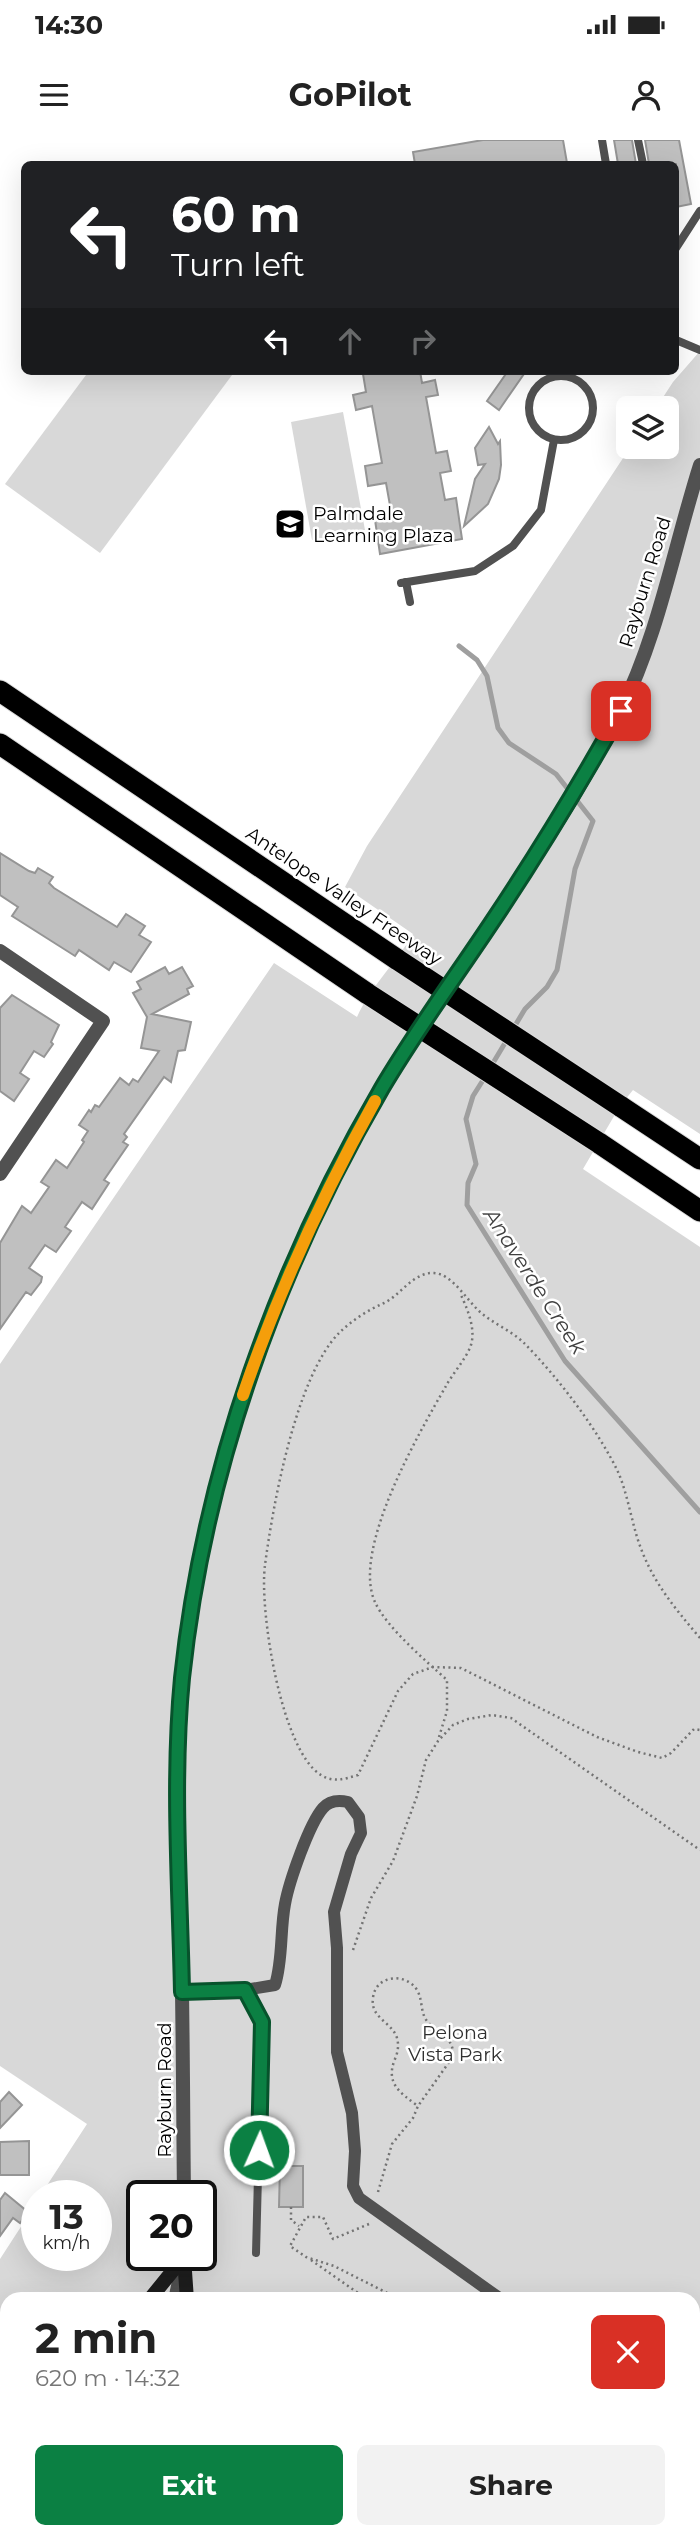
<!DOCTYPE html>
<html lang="en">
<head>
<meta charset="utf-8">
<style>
	body { margin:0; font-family:Montserrat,sans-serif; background:#f2f2f2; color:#222; height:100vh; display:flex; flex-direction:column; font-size:26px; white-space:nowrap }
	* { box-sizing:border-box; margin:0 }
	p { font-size:23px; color:#767676 }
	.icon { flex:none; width:38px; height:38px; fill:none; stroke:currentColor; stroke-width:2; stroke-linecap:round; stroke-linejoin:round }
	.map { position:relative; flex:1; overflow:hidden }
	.sheet { position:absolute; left:0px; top:2152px; width:700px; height:247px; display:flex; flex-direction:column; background:#fff; border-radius:21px 21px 0 0; box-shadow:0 7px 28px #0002 }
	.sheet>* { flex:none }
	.guide { position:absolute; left:21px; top:21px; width:658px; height:214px; border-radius:10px; box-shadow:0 7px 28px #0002; background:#202124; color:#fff; overflow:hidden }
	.controls { position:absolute; left:616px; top:256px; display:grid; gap:14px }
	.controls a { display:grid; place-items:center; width:63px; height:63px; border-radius:10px; background:#fff; box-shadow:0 7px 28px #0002; font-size:35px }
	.speed { position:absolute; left:21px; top:2040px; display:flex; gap:14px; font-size:35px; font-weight:700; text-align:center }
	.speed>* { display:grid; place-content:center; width:91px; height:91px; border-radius:50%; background:#fff; box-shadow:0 7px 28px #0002; line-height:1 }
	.speed small { font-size:18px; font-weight:400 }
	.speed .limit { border:4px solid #111; border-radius:10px; background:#fff; color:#111 }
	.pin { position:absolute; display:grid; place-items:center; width:60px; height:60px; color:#fff; margin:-30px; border-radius:14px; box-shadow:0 4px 10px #0006 }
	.me { position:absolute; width:77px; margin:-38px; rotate:2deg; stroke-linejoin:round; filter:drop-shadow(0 0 5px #0008) }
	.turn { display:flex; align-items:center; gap:24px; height:147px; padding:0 35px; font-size:32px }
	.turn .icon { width:91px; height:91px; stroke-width:2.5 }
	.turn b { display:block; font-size:49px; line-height:60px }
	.lanes { display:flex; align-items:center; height:66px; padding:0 35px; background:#0003; justify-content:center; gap:35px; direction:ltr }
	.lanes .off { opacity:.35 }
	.round { display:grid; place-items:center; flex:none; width:74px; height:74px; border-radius:10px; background:#f2f2f2 }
	.summary { display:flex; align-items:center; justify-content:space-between; height:119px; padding:0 35px }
	h1 { font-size:42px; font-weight:700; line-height:52px }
	.cta { display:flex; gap:14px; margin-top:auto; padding:14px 35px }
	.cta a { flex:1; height:80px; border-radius:10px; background:#0b8043; color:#fff; font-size:28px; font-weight:700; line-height:80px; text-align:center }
	.cta a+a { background:#f2f2f2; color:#222 }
	.status { display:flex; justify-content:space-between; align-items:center; height:49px; padding:0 35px; background:#fff; direction:ltr }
	.status svg { height:19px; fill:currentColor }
	header { display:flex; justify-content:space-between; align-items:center; height:91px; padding:0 35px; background:#fff; font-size:32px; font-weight:700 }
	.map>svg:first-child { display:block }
	.green { fill:#d8d8d8; fill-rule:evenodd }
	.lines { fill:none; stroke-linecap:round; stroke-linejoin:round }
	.stream { stroke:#9f9f9f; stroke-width:5 }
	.building { fill:#c0c0c0; stroke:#959595; stroke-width:2 }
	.motorway-casing { stroke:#dbdbdb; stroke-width:23 }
	.path { stroke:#737373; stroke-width:2.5; stroke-dasharray:2 3.5; stroke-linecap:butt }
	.service { stroke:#515151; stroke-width:8 }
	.pedestrian { stroke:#515151; stroke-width:12 }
	.minor { stroke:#515151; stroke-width:14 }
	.tertiary { stroke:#515151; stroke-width:14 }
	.secondary { stroke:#1e1e1e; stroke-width:14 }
	.motorway { stroke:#000; stroke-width:21 }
	.motorway-bridge-casing { stroke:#dbdbdb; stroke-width:23; stroke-linecap:butt }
	.motorway-bridge { stroke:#000; stroke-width:21 }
	.route-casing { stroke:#07532c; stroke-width:18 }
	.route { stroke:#0b8043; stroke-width:12 }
	.slow { stroke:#f59e0b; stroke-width:12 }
	.labels { text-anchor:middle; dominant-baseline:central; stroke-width:5; stroke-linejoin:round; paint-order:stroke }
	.poi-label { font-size:19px; fill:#000; stroke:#fff; text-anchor:start }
	.street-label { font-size:19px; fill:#000; stroke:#fff }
	.park-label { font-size:19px; fill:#2f2f2f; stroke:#fff }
	.water-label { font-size:21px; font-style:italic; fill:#404040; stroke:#fff }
</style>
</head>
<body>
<div class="status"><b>14:30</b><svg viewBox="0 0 49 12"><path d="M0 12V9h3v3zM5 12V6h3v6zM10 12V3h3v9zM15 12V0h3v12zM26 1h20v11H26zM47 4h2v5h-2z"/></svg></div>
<header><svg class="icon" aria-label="menu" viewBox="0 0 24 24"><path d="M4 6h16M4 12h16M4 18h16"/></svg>GoPilot<svg class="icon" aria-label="person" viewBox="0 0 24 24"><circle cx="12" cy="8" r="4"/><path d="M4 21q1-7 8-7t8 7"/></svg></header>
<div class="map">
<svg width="700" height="2399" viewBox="0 0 700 2399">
	<rect width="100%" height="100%" fill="#fff"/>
	<g class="green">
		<path d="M700 211V994L633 950 620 966 583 1029 700 1107V2399H390L379 2392H693V2160H7V2211L0 2209V2119L37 2062V2116H96V2056H40L87 1984 0 1926V1224L274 823 357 877C371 846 396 823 413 794L345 747 367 706 631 306H667V268H656L673 242ZM142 2056H201V2116H142Z"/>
		<polygon points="89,231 235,231 100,413 5,344"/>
		<polygon points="343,272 365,390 312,400 291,282"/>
	</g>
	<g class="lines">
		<g class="stream">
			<polyline points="459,506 477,520 487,536 498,588 509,603 556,634 593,681 575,729 557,830 547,847 525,869 513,889"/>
			<polyline points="490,928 508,898"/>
			<polyline points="485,937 473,956 466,979 476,1024 468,1043 467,1065 565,1221 700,1372"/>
		</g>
	</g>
	<g class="building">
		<polygon points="483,0 563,0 567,23 415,24 413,12"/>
		<polygon points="614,0 632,0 636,24 618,24"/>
		<polygon points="645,0 679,0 691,64 676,67 676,24 649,24"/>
		<polygon points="379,231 420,231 422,243 435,240 438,255 426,257 436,313 447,311 451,331 440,333 445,360 456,358 462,399 380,414 374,373 391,371 386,343 368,346 365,326 382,323 372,266 356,270 353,255 366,252 363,234"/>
		<polygon points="508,231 526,231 499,270 487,261"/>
		<polygon points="489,287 498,304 500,301 501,325 499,339 488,364 464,386 475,339 485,324 478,325 475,308"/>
		<polygon points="0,713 29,731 35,733 38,728 53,737 49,743 54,748 117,787 126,774 145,786 139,795 151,802 131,832 114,822 109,830 79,810 75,816 12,776 18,767 0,755"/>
		<polygon points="165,827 169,834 182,827 193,846 187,849 189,854 152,874 191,882 185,910 178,911 171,942 164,937 124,994 127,997 123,1002 128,1005 104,1040 109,1043 92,1069 82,1062 65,1087 71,1091 56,1112 45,1105 29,1128 42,1137 41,1142 31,1155 26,1152 0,1189 0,1103 22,1066 31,1073 49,1047 41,1042 56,1020 67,1028 84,1002 82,1000 88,991 79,985 89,970 91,972 95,965 99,967 120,938 129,945 133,939 138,942 159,911 141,908 147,877 133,853 141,849 137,842"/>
		<polygon points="12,855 59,885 51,902 53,904 44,917 34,911 20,933 29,939 14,961 0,951 0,868"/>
		<polygon points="9,1952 22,1965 0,1988 0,1962"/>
		<polygon points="29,2001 29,2035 0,2035 0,2002"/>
		<polygon points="280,2026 303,2026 303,2067 279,2067"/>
		<polygon points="5,2053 28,2072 20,2083 13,2078 0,2096 0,2060"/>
	</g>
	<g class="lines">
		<g class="motorway-casing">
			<g id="motorway">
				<polyline points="0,551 398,820"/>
				<polyline points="0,604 368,854"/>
				<polyline points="620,966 700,1019"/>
				<polyline points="599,1003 700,1071"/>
			</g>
		</g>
		<g class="path">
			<path d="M700 1498C673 1466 650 1439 637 1397 631 1377 627 1354 619 1334 599 1291 557 1236 523 1202 510 1190 492 1183 479 1171 466 1159 452 1134 434 1133 413 1132 401 1155 384 1163 368 1170 351 1181 339 1193 296 1237 273 1364 265 1425 259 1469 281 1611 321 1635 334 1643 344 1639 358 1635L398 1551 413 1534 433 1527 461 1528 597 1597 638 1612 662 1618 671 1613 694 1589 700 1590"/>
			<path d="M439 1597 447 1571V1540C426 1521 386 1487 375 1462 351 1410 419 1293 446 1246 453 1233 466 1219 471 1205 476 1188 467 1168 460 1153"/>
			<polyline points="353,1810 371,1758 393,1721 417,1656 426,1620 438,1601 453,1585 468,1579 492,1575 511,1578 700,1710"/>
			<path d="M378 2052 392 2004 413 1978 418 1966C400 1953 385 1943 395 1919 398 1912 399 1905 397 1898 392 1882 370 1878 373 1858 375 1835 406 1832 417 1850 423 1860 420 1872 427 1881 437 1894 457 1898 452 1918L418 1966"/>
			<polyline points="291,2067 291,2080 299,2086"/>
			<polyline points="369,2084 333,2099 323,2077 306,2077 290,2106 306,2117 334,2126 401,2160"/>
			<polyline points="311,2120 368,2160"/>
			<polyline points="693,2310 700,2315"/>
			<polyline points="693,2385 700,2391"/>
		</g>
		<g class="service">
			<polyline points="602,0 606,24"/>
			<polyline points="638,0 643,24"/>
			<polyline points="676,108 700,71"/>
			<polyline points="676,200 700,210"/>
			<circle cx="561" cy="268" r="32"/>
			<polyline points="406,442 410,462"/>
			<polyline points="401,443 475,431 513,406 541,370 554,300"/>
			<polyline points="182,1852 245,1850 262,1882 256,2113"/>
		</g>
		<path class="pedestrian" d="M245 1850 275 1845C283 1820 280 1790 285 1764 289 1742 309 1684 323 1668 330 1660 339 1660 348 1662L359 1677 361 1693 351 1714 334 1772 337 1808V1912L352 1973 355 2011 353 2046 359 2058 502 2160"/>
		<g class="minor">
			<polyline points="0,811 103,881 0,1034"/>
			<polyline points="112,2399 112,2392"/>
		</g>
		<g class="tertiary">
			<path d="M184 2056C183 1969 183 1883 181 1796 179 1709 173 1622 183 1535 203 1355 259 1184 341 1023 421 865 541 731 620 572 659 494 674 407 700 325"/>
			<polyline points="175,2160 183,2123"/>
		</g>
		<g class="secondary">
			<polyline points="184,2117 187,2160"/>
			<polyline points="149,2160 184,2117"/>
			<polyline points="0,2241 7,2243"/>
			<polyline points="323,2392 335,2399"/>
		</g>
		<use href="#motorway" class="motorway"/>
		<g class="motorway-bridge-casing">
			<g id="motorway-bridge">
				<polyline points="398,820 620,966"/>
				<polyline points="368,854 599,1003"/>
			</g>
		</g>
		<use href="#motorway-bridge" class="motorway-bridge"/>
	</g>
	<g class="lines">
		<g class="route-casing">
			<path id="route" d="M259 2010 262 1882 245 1850 182 1852C180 1747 172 1642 182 1538 204 1330 277 1128 382 948 415 892 454 839 490 785 537 715 580 644 621 571"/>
		</g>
		<use href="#route" class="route"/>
		<path class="slow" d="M243 1255C278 1153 322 1056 375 961"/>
	</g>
	<defs>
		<g id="school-square" transform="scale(1.575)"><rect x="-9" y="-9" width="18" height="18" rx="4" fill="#000" stroke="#fff"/><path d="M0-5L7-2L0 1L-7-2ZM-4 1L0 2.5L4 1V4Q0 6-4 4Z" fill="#fff"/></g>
	</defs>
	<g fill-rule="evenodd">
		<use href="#school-square" x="290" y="384"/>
	</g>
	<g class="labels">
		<g class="poi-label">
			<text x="313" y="373">Palmdale<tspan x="313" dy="22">Learning Plaza</tspan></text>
		</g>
		<g class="street-label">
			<text transform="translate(645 442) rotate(-73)">Rayburn Road</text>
			<text transform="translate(344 756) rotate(34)">Antelope Valley Freeway</text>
			<text transform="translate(164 1950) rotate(-90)">Rayburn Road</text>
		</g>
		<g class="park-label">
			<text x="455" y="1892">Pelona<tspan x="455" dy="22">Vista Park</tspan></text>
		</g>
		<g class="water-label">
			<text transform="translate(535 1141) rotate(57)">Anaverde Creek</text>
		</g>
	</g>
</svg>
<div class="controls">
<a><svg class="icon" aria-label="layers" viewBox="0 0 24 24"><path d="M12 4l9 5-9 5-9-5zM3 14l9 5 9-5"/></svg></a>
</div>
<div class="speed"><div>13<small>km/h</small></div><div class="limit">20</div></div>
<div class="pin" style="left:621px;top:571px;background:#d93025"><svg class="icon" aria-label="arrive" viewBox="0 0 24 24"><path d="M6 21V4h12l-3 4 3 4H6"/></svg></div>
<svg class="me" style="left:259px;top:2010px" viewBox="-20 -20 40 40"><circle r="17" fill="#0b8043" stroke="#fff" stroke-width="3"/><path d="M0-11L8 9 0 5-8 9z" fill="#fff"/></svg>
<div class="guide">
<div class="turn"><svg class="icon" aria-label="left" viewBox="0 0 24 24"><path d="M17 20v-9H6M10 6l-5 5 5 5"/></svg><div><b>60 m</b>Turn left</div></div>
<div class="lanes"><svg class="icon" aria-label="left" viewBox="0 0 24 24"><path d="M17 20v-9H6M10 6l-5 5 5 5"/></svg><svg class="icon off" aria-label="ahead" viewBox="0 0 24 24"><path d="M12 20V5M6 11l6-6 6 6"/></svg><svg class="icon off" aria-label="right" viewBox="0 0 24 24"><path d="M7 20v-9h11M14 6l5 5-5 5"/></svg></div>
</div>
<section class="sheet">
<div class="summary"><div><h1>2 min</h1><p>620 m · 14:32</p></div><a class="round" style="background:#d93025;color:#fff"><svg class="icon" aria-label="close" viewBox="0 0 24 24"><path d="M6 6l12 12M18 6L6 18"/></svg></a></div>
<div class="cta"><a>Exit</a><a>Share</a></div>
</section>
</div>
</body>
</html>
